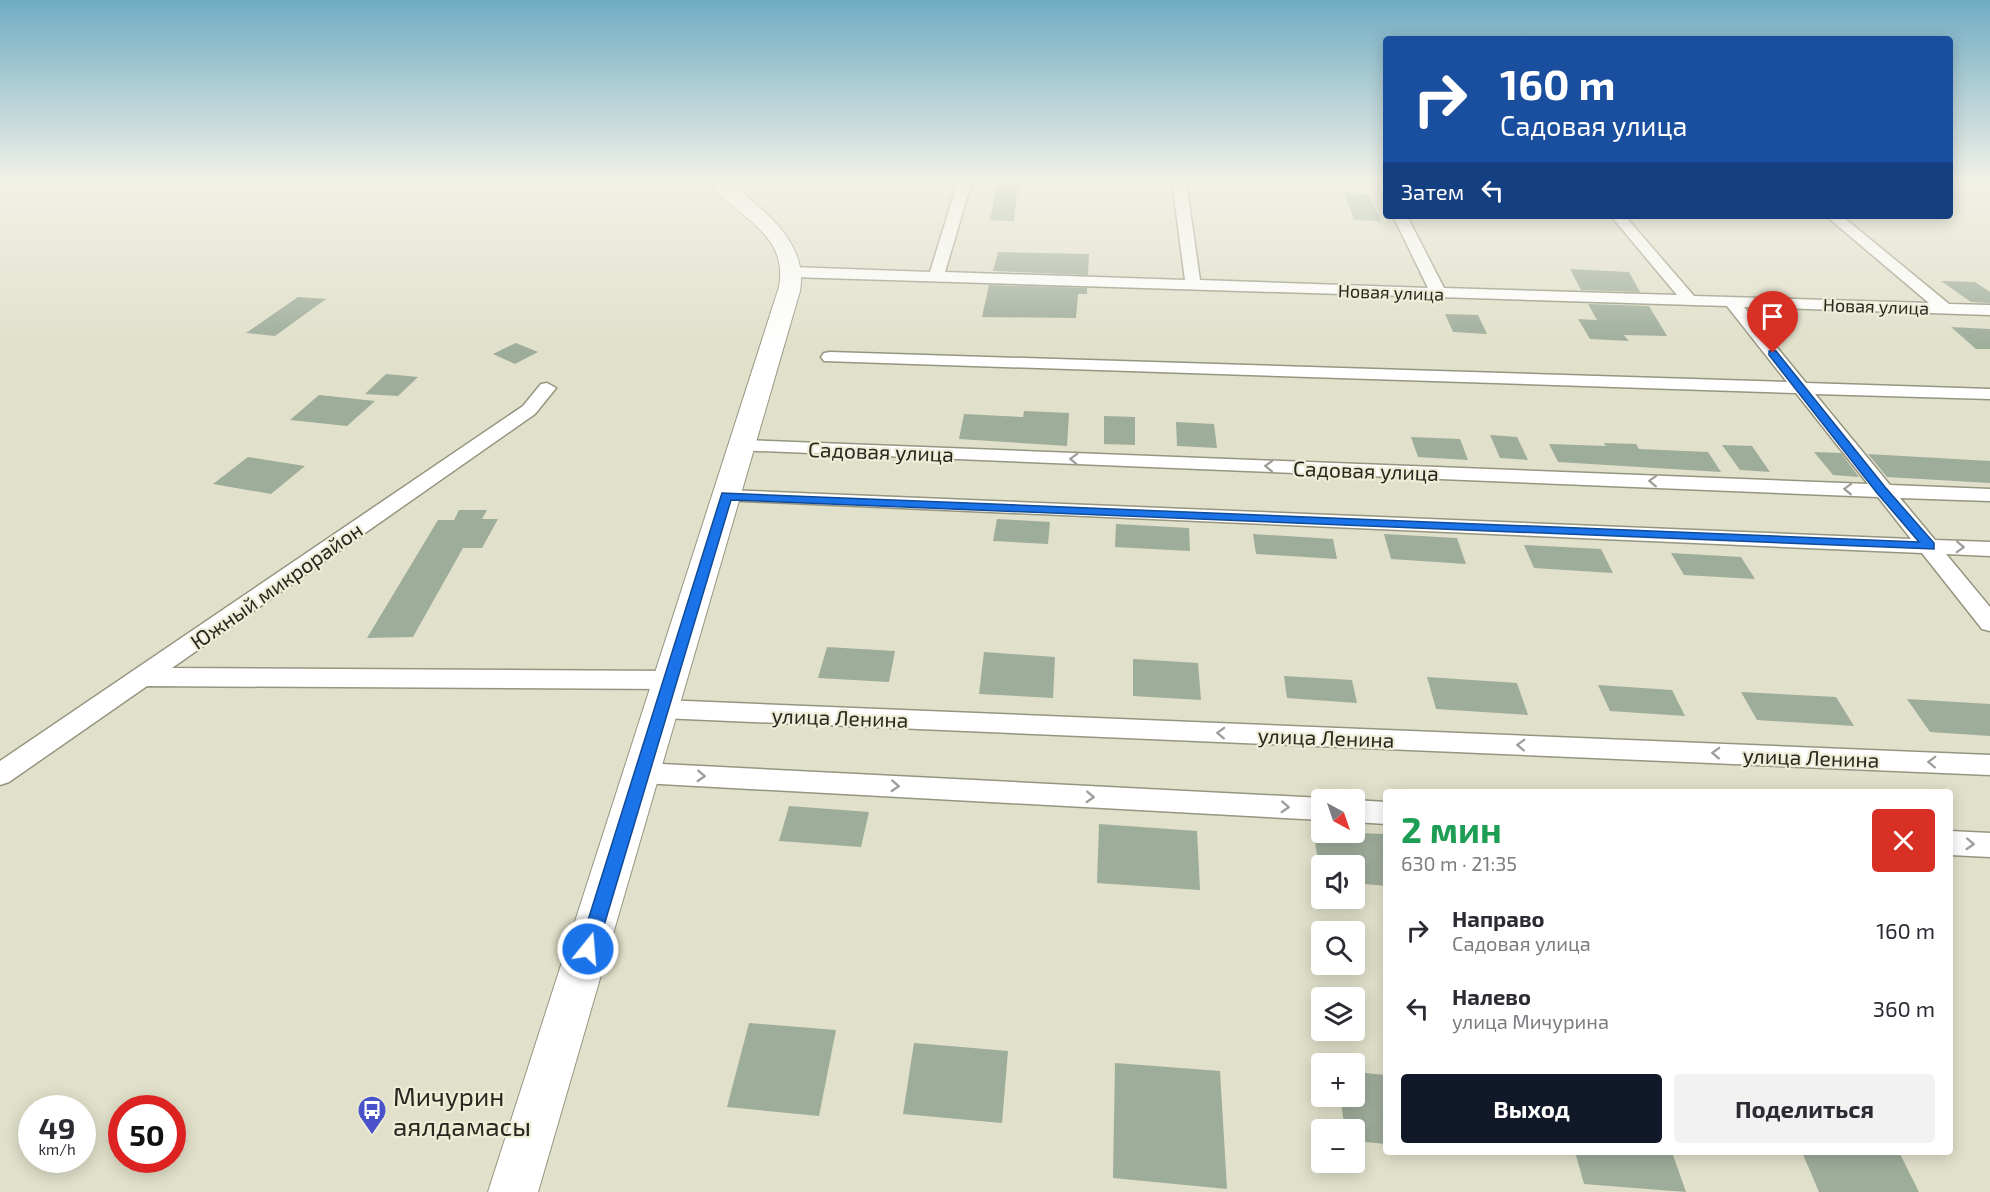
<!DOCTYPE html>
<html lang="ru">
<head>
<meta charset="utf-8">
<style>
	body { margin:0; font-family:"Exo 2",sans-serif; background:#f2f2f3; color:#2b2b33; height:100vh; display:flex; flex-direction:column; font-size:22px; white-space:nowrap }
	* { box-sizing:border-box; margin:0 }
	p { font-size:20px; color:#7c7c81 }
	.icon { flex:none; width:33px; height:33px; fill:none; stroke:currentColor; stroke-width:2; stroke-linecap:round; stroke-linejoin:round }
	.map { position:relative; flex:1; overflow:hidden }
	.details { position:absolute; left:1383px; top:789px; width:570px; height:366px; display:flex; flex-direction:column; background:#fff; border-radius:6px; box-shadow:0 3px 15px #0003 }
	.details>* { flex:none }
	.banner { position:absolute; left:1383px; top:36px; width:570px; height:183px; border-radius:6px; box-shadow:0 3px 15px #0003; background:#1a4fa0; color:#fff; overflow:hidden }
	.needle { width:39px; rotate:140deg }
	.buttons { position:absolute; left:1311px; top:789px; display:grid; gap:12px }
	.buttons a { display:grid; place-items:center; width:54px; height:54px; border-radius:6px; background:#fff; box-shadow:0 3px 15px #0003; font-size:30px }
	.speed { position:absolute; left:18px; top:1095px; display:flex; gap:12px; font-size:30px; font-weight:700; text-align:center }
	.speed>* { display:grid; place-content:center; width:78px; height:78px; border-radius:50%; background:#fff; box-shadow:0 3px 15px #0003; line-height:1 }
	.speed small { font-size:15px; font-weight:400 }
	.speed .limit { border:9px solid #d22; background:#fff; color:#111 }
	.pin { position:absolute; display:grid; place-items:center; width:51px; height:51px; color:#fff; margin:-62px -26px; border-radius:50% 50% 50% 0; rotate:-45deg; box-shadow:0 0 6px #0007 }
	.pin .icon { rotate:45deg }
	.me { position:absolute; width:66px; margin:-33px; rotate:17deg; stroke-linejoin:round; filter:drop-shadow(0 0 4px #0008) }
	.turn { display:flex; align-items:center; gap:21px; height:126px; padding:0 18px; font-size:27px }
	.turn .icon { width:78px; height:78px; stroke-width:2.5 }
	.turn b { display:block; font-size:42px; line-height:51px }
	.then { display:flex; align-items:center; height:57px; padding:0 18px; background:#0003; gap:12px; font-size:22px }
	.round { display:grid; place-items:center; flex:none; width:63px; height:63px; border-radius:6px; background:#f2f2f3 }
	.head { display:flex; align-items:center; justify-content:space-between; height:102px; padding:0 18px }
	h1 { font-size:36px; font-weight:700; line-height:45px; color:#1e9e55 }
	.action { display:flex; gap:12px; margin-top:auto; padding:12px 18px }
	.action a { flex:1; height:69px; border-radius:6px; background:#111827; color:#fff; font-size:24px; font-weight:700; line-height:69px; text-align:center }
	.action a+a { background:#f2f2f3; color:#2b2b33 }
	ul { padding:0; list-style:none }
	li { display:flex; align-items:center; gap:18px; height:78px; padding:0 18px }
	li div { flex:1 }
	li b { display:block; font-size:22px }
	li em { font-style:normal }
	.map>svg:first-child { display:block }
	.building { fill:#9eac9a }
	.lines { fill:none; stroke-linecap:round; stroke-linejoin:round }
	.street-casing { stroke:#969580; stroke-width:3 }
	.secondary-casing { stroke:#969580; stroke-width:2 }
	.street { fill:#fff; fill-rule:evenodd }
	.secondary { fill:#fff; fill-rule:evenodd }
	.oneway { stroke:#9f9e9b }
	.route { fill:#1a73e8; stroke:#114b97; stroke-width:1.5 }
	.labels { text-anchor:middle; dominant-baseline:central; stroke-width:4.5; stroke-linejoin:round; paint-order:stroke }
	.far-street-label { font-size:18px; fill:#292820; stroke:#eeedd7 }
	.street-label { font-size:21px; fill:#292820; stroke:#eeedd7 }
	.near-poi-label { font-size:26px; fill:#292820; stroke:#eeedd7; text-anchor:start }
</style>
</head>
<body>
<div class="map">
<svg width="1990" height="1192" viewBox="0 0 1990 1192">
	<rect width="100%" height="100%" fill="#e1e0ca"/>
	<g class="building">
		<polygon points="997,183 1018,184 1014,221 990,220"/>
		<polygon points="1344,193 1367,194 1381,221 1354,220"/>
		<polygon points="998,252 1089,254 1088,275 993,271"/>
		<polygon points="1570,269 1629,272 1640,292 1581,290"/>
		<polygon points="1941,281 1975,282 1990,292 1990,303 1971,302"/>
		<polygon points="989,285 1087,288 1087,294 1078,294 1076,318 982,317"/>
		<polygon points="298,297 326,299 275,336 246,333"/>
		<polygon points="1588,304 1649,306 1667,336 1624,335 1629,341 1590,339 1578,319 1597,320"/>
		<polygon points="1445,314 1478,315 1487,334 1453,332"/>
		<polygon points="1951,327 1990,329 1990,349 1976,349"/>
		<polygon points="516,343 538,352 515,364 493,354"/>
		<polygon points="386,374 418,377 398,396 365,394"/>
		<polygon points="319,395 375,401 347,426 290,420"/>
		<polygon points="1024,411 1069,413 1067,446 959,439 964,414 1023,417"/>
		<polygon points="1104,416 1135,417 1135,445 1104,444"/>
		<polygon points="1176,422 1214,424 1217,448 1177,446"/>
		<polygon points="1490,435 1517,437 1528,460 1500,458"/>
		<polygon points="1411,437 1460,439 1468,460 1418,457"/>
		<polygon points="1604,443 1636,444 1639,449 1708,452 1721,472 1558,462 1549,444 1606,446"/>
		<polygon points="1722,445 1752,446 1770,472 1740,470"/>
		<polygon points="1814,452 1841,453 1859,477 1833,475"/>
		<polygon points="1868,454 1990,461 1990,483 1887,477"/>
		<polygon points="248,457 305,466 271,494 213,484"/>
		<polygon points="459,510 487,510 482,519 498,519 482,548 463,548 413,637 367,638 438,520 454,520"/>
		<polygon points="997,519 1050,522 1048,544 993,541"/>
		<polygon points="1116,524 1189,528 1190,551 1115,547"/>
		<polygon points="1253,534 1333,539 1337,559 1256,554"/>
		<polygon points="1384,534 1457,538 1466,564 1391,559"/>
		<polygon points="1524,545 1601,549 1613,573 1534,568"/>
		<polygon points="1671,553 1741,557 1755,579 1684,575"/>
		<polygon points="827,647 895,651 889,682 818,678"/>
		<polygon points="984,652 1055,657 1053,698 979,694"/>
		<polygon points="1133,659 1198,663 1201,700 1133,696"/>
		<polygon points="1284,676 1352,680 1357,703 1287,698"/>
		<polygon points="1427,677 1517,683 1528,715 1436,709"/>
		<polygon points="1598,685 1672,690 1685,716 1610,711"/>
		<polygon points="1741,692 1836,697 1854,726 1757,720"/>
		<polygon points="1907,699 1990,704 1990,736 1930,732"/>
		<polygon points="789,806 869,812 861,847 779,841"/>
		<polygon points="1099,824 1197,831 1200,890 1097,883"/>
		<polygon points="1313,829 1322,829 1322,832 1386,834 1386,886 1354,883 1354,866 1322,866 1321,881"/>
		<polygon points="749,1023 836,1030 819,1116 727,1107"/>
		<polygon points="914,1043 1008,1051 1002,1123 903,1114"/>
		<polygon points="1115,1063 1220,1071 1227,1189 1113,1178"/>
		<polygon points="1354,1072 1386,1075 1386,1144 1354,1141 1354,1130 1345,1130 1340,1096 1354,1096"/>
		<polygon points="1575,1152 1672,1152 1686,1192 1584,1184"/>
		<polygon points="1802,1152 1899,1152 1919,1192 1819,1192"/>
	</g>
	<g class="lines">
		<g class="street-casing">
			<g id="street">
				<polygon points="958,181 972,181 945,272 1185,280 1172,181 1186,181 1200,280 1428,288 1393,216 1407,216 1444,288 1677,295 1611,216 1625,216 1694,296 1929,303 1826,216 1842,216 1949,304 1990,305 1990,315 1744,307 1806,383 1990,389 1990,399 1815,394 1890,485 1990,489 1990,501 1900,498 1935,540 1990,542 1990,556 1946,554 1990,607 1990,631 1982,629 1922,553 720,500 717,496 720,492 727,490 1911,539 1878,497 736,450 733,446 736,442 743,440 1868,484 1796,393 824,361 821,357 824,353 830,352 1787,382 1727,306 791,277 783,272 791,267 930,272"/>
				<polygon points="1377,181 1386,181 1386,192 1381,191"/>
				<polygon points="547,383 556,388 535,414 172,668 670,671 679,674 682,680 679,686 670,689 147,686 9,782 0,785 0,761 523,406 541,384"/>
				<polygon points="662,700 1990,755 1990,775 662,718 653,716 649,709 653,702"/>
				<polygon points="642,763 1322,798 1327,800 1322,800 1322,820 642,783 633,780 629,773 633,766"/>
				<polygon points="1354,800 1386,802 1386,824 1354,822"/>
				<polygon points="1950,831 1990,833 1990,857 1950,855"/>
			</g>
		</g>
		<g class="secondary-casing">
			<path id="secondary" d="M708 181H728C762 209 809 242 800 291L538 1192H488L779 287C789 231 734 217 708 181Z"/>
		</g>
		<use href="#street" class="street"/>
		<use href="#secondary" class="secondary"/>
	</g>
	<defs><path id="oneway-chevron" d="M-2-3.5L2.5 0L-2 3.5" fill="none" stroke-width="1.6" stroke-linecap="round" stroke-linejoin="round" transform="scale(1.5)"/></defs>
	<g class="oneway">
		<use href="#oneway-chevron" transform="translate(1074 459) rotate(-178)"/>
		<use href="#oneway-chevron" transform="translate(1269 466) rotate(-178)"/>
		<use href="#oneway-chevron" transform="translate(1653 481) rotate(-178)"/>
		<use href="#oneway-chevron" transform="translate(1848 489) rotate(-178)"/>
		<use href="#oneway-chevron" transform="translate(1960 547) rotate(2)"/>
		<use href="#oneway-chevron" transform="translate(1221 733) rotate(-178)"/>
		<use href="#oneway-chevron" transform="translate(1521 745) rotate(-178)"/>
		<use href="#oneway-chevron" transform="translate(1716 753) rotate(-178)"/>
		<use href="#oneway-chevron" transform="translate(1932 762) rotate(-178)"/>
		<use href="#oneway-chevron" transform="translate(701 776) rotate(3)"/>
		<use href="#oneway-chevron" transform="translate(895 786) rotate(3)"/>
		<use href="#oneway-chevron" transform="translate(1090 797) rotate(3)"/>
		<use href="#oneway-chevron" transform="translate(1285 807) rotate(3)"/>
		<use href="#oneway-chevron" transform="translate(1970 844) rotate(3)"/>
	</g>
	<linearGradient id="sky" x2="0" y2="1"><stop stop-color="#70acc3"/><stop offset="0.52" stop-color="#f2f1e7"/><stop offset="1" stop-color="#f2f1e7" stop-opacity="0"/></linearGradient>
	<rect width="1990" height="348" fill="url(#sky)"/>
	<polygon class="route" points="1773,350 1776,351 1885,487 1934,543 1934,549 731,500 597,949 595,955 588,958 581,955 579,949 722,493 1919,542 1877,493 1769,355 1769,351"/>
	<defs>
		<g id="bus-pin" transform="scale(1.5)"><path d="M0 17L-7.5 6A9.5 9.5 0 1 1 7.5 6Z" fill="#4952c8" stroke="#eeedd7"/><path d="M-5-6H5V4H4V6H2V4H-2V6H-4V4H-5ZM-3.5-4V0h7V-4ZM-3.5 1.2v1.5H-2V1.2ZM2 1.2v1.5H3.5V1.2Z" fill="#fff"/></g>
	</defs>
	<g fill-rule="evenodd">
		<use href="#bus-pin" x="372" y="1110"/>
	</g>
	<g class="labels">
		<g class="far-street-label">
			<text transform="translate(1391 292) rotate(2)">Новая улица</text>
			<text transform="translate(1876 306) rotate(2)">Новая улица</text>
		</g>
		<g class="street-label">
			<text transform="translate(881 451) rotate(2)">Садовая улица</text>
			<text transform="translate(1366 470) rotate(2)">Садовая улица</text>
			<text transform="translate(276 585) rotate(-35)">Южный микрорайон</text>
			<text transform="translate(840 717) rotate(2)">улица Ленина</text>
			<text transform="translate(1326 737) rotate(2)">улица Ленина</text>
			<text transform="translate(1811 757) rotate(2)">улица Ленина</text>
		</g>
		<g class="near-poi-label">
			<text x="393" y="1095">Мичурин<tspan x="393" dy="30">аялдамасы</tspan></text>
		</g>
	</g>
</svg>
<div class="buttons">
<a><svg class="needle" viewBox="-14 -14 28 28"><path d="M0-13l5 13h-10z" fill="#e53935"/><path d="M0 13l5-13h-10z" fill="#7c7c81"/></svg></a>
<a><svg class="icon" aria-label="sound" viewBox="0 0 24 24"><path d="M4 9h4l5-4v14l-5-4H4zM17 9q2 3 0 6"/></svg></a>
<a><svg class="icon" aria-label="search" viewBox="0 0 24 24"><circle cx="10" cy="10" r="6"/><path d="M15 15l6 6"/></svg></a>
<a><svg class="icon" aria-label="layers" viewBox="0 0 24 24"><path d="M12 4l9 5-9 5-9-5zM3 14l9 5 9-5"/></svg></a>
<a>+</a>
<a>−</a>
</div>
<div class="speed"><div>49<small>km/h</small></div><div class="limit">50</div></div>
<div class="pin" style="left:1773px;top:353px;background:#d93025"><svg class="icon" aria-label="arrive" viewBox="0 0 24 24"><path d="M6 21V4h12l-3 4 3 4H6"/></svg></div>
<svg class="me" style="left:588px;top:949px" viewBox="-20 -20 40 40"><circle r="17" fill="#1a73e8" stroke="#fff" stroke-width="3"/><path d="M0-11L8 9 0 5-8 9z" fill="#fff"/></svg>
<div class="banner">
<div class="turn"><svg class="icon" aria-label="right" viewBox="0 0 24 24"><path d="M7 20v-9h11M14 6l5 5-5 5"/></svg><div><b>160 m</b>Садовая улица</div></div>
<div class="then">Затем<svg class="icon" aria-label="left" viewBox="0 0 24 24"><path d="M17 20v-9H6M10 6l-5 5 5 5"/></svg></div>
</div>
<section class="details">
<div class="head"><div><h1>2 мин</h1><p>630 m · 21:35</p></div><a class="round" style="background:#d93025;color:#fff"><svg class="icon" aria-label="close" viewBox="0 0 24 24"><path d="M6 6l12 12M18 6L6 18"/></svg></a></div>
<ul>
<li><svg class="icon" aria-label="right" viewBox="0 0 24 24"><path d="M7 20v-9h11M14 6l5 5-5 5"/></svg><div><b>Направо</b><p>Садовая улица</p></div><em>160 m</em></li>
<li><svg class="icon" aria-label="left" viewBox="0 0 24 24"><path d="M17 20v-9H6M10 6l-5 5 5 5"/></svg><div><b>Налево</b><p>улица Мичурина</p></div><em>360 m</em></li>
</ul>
<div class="action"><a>Выход</a><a>Поделиться</a></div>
</section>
</div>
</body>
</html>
